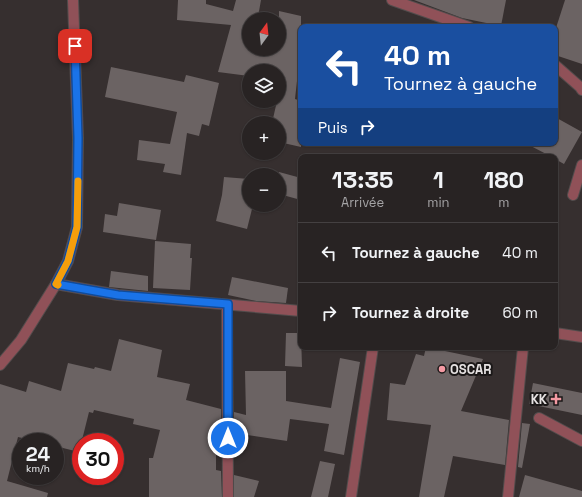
<!DOCTYPE html>
<html lang="fr">
<head>
<meta charset="utf-8">
<style>
	body { margin:0; font-family:"Space Grotesk",sans-serif; background:#302b2b; color:#f1f3f6; height:100vh; display:flex; flex-direction:column; font-size:15px; white-space:nowrap }
	* { box-sizing:border-box; margin:0 }
	p { font-size:13px; color:#a5a4a6 }
	.icon { flex:none; width:22px; height:22px; fill:none; stroke:currentColor; stroke-width:2; stroke-linecap:round; stroke-linejoin:round }
	.map { position:relative; flex:1; overflow:hidden }
	.details { position:absolute; left:298px; top:154px; width:260px; height:196px; display:flex; flex-direction:column; background:#282323; border-radius:8px; box-shadow:0 1px 3px #0004,0 0 0 1px #444041 }
	.details>* { flex:none }
	.guide { position:absolute; left:298px; top:24px; width:260px; height:122px; border-radius:8px; box-shadow:0 1px 3px #0004,0 0 0 1px #444041; background:#1a4fa0; color:#fff; overflow:hidden }
	.needle { width:26px; rotate:15deg }
	.buttons { position:absolute; left:242px; top:12px; display:grid; gap:8px }
	.buttons a { display:grid; place-items:center; width:44px; height:44px; border-radius:50%; background:#282323; box-shadow:0 1px 3px #0004,0 0 0 1px #444041; font-size:20px }
	.speed { position:absolute; left:12px; top:433px; display:flex; gap:8px; font-size:20px; font-weight:700; text-align:center }
	.speed>* { display:grid; place-content:center; width:52px; height:52px; border-radius:50%; background:#282323; box-shadow:0 1px 3px #0004,0 0 0 1px #444041; line-height:1 }
	.speed small { font-size:10px; font-weight:400 }
	.speed .limit { border:6px solid #d22; background:#fff; color:#111 }
	.pin { position:absolute; display:grid; place-items:center; width:34px; height:34px; color:#fff; margin:-17px; border-radius:8px; box-shadow:0 2px 6px #0006 }
	.me { position:absolute; width:44px; margin:-22px; rotate:0deg; stroke-linejoin:round; filter:drop-shadow(0 0 3px #0008) }
	.turn { display:flex; align-items:center; gap:14px; height:84px; padding:0 20px; font-size:18px }
	.turn .icon { width:52px; height:52px; stroke-width:2.5 }
	.turn b { display:block; font-size:28px; line-height:34px }
	.then { display:flex; align-items:center; height:38px; padding:0 20px; background:#0003; gap:8px; font-size:15px }
	.eta { display:flex; justify-content:space-evenly; align-items:center; height:68px; text-align:center }
	.eta b { font-size:24px; font-weight:800; line-height:28px }
	ul { padding:0; list-style:none }
	li { display:flex; align-items:center; gap:12px; height:60px; padding:0 20px; border-top:1px solid #444041 }
	li div { flex:1 }
	li b { display:block; font-size:15px }
	li em { font-style:normal }
	.map>svg:first-child { display:block }
	.building { fill:#6b6363 }
	.lines { fill:none; stroke-linecap:round; stroke-linejoin:round }
	.minor-casing { stroke:#524c4c; stroke-width:12 }
	.minor { stroke:#905158; stroke-width:10 }
	.route-casing { stroke:#114b97; stroke-width:10 }
	.route { stroke:#1a73e8; stroke-width:7 }
	.slow { stroke:#f59e0b; stroke-width:7 }
	.poi-dot { fill:#f49aa3; stroke:#1b1818; stroke-width:1.5 }
	.labels { text-anchor:middle; dominant-baseline:central; stroke-width:4; stroke-linejoin:round; paint-order:stroke }
	.poi-label { font-size:13px; font-weight:bold; fill:#e6e2e2; stroke:#1b1818; text-anchor:start }
</style>
</head>
<body>
<div class="map">
<svg width="582" height="497" viewBox="0 0 582 497">
	<rect width="100%" height="100%" fill="#362f2f"/>
	<g class="building">
		<polygon points="178,0 206,0 206,4 233,11 236,0 261,0 258,17 264,19 249,19 249,49 279,49 279,11 301,16 301,45 295,99 301,101 301,147 279,142 279,123 272,123 277,101 279,101 279,71 249,71 249,76 218,72 231,25 177,20"/>
		<polygon points="414,0 506,0 501,26 462,18"/>
		<polygon points="565,0 582,0 582,64 555,55 555,31"/>
		<polygon points="111,67 184,82 186,75 219,83 209,126 202,124 199,136 187,133 181,175 163,172 165,164 137,160 139,140 170,144 177,112 105,97"/>
		<polygon points="555,117 582,132 564,164 555,159 555,157 552,157 525,143 555,143"/>
		<polygon points="279,172 301,178 301,200 279,194"/>
		<polygon points="224,177 249,179 249,205 253,205 247,229 216,221 222,195"/>
		<polygon points="119,203 161,210 156,240 103,232 105,214 117,216"/>
		<polygon points="155,241 191,244 190,258 192,258 190,290 153,288"/>
		<polygon points="111,271 148,276 148,291 109,287"/>
		<polygon points="232,277 288,288 286,303 256,301 228,295"/>
		<polygon points="286,333 301,333 302,367 285,366"/>
		<polygon points="119,339 162,350 157,377 190,384 186,400 221,409 221,442 216,442 216,470 221,471 222,497 149,497 149,458 153,458 160,430 133,424 134,419 94,410 93,413 89,412 79,452 55,446 55,442 39,442 18,437 7,481 48,493 47,497 0,497 0,384 26,392 29,381 61,391 68,363 94,369 95,367 111,371"/>
		<polygon points="426,347 483,359 461,411 509,420 505,465 453,456 444,497 419,497 431,425 387,420 390,383 405,385 416,354 424,356"/>
		<polygon points="340,358 360,362 344,455 324,451 329,424 290,419 287,441 247,435 247,441 234,441 234,412 246,415 245,371 286,371 286,401 331,408"/>
		<polygon points="533,383 582,393 582,415 529,404"/>
		<polygon points="522,423 530,424 522,468 518,467"/>
		<polygon points="320,461 335,464 328,497 311,497"/>
		<polygon points="234,475 259,481 254,497 234,497"/>
		<polygon points="525,475 582,491 582,497 519,497"/>
	</g>
	<g class="lines">
		<g class="minor-casing">
			<g id="minor">
				<polyline points="392,0 469,27"/>
				<polyline points="555,65 580,87 582,90"/>
				<polyline points="573,195 582,165"/>
				<polyline points="56,284 118,295 301,311"/>
				<polyline points="227,305 228,497"/>
				<polyline points="555,333 582,337"/>
				<polyline points="0,365 21,340 56,284 68,261 77,227 78,138 73,0"/>
				<polyline points="539,418 582,441"/>
				<polyline points="351,497 373,347"/>
				<polyline points="508,497 523,347"/>
			</g>
		</g>
		<use href="#minor" class="minor"/>
	</g>
	<g class="lines">
		<g class="route-casing">
			<polyline id="route" points="75,46 78,138 77,227 68,261 56,284 118,295 228,304 228,438"/>
		</g>
		<use href="#route" class="route"/>
		<polyline class="slow" points="58,285 56,284 68,261 77,227 78,181"/>
	</g>
	<g class="poi-dot">
		<circle cx="442" cy="369" r="4"/>
		<path d="M554 393h4v4h4v4h-4v4h-4v-4h-4v-4h4z"/>
	</g>
	<g class="labels">
		<g class="poi-label">
			<text x="450" y="369">OSCAR</text>
			<text x="547" y="399" text-anchor="end">KK</text>
		</g>
	</g>
</svg>
<div class="buttons">
<a><svg class="needle" viewBox="-14 -14 28 28"><path d="M0-13l5 13h-10z" fill="#e53935"/><path d="M0 13l5-13h-10z" fill="#a5a4a6"/></svg></a>
<a><svg class="icon" aria-label="layers" viewBox="0 0 24 24"><path d="M12 4l9 5-9 5-9-5zM3 14l9 5 9-5"/></svg></a>
<a>+</a>
<a>−</a>
</div>
<div class="speed"><div>24<small>km/h</small></div><div class="limit">30</div></div>
<div class="pin" style="left:75px;top:46px;background:#d93025"><svg class="icon" aria-label="arrive" viewBox="0 0 24 24"><path d="M6 21V4h12l-3 4 3 4H6"/></svg></div>
<svg class="me" style="left:228px;top:438px" viewBox="-20 -20 40 40"><circle r="17" fill="#1a73e8" stroke="#fff" stroke-width="3"/><path d="M0-11L8 9 0 5-8 9z" fill="#fff"/></svg>
<div class="guide">
<div class="turn"><svg class="icon" aria-label="left" viewBox="0 0 24 24"><path d="M17 20v-9H6M10 6l-5 5 5 5"/></svg><div><b>40 m</b>Tournez à gauche</div></div>
<div class="then">Puis<svg class="icon" aria-label="right" viewBox="0 0 24 24"><path d="M7 20v-9h11M14 6l5 5-5 5"/></svg></div>
</div>
<section class="details">
<div class="eta">
<div><b>13:35</b><p>Arrivée</p></div>
<div><b>1</b><p>min</p></div>
<div><b>180</b><p>m</p></div>
</div>
<ul>
<li><svg class="icon" aria-label="left" viewBox="0 0 24 24"><path d="M17 20v-9H6M10 6l-5 5 5 5"/></svg><div><b>Tournez à gauche</b></div><em>40 m</em></li>
<li><svg class="icon" aria-label="right" viewBox="0 0 24 24"><path d="M7 20v-9h11M14 6l5 5-5 5"/></svg><div><b>Tournez à droite</b></div><em>60 m</em></li>
</ul>
</section>
</div>
</body>
</html>
